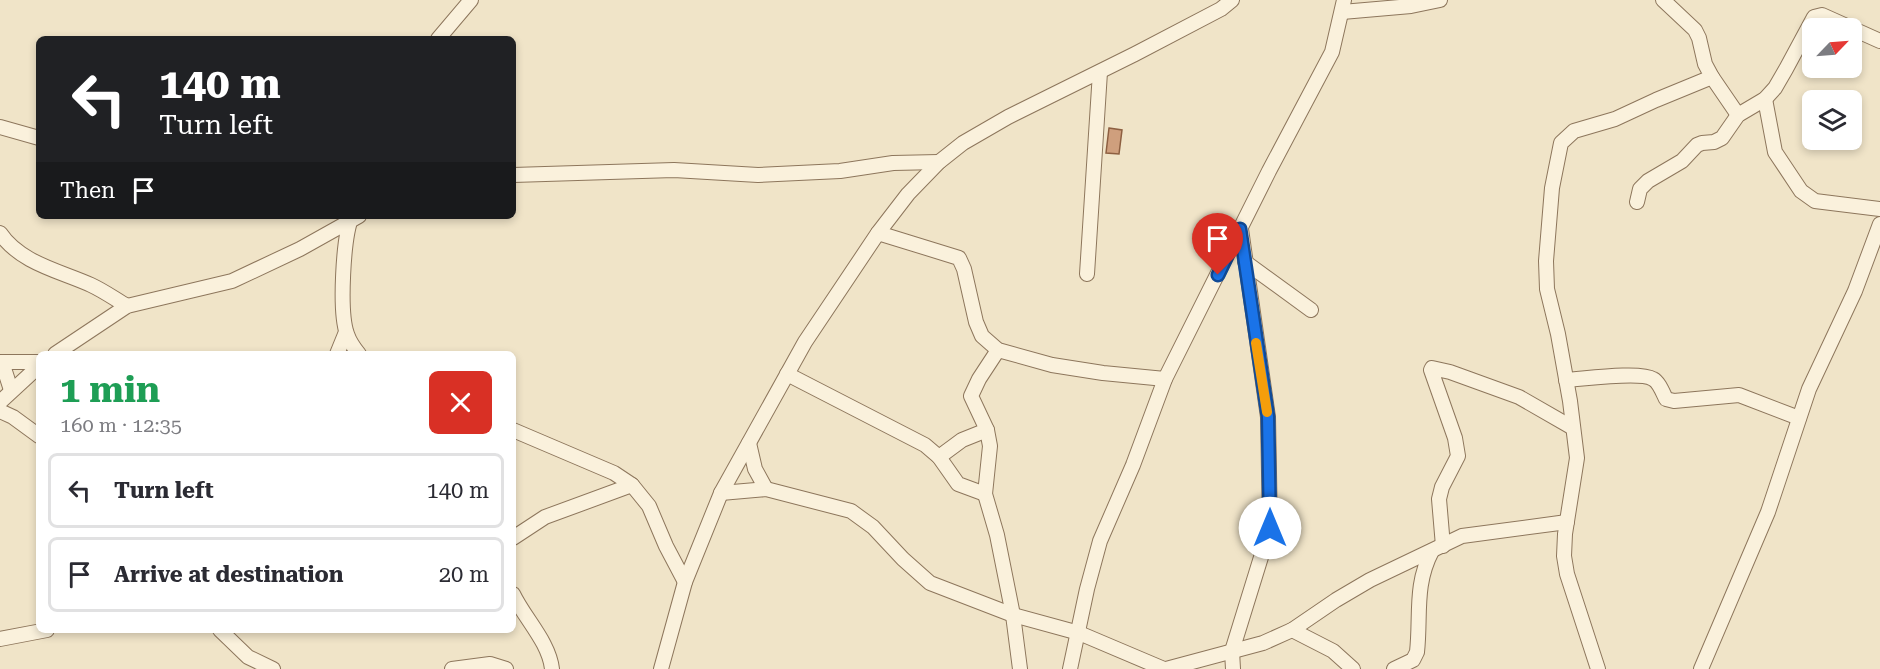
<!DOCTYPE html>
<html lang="en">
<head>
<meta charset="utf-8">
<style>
	body { margin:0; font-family:"Roboto Serif",serif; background:#f2f2f3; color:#2b2b33; height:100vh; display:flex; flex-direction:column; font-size:22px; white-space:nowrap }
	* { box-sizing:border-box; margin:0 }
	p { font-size:20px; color:#7c7c81 }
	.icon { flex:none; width:33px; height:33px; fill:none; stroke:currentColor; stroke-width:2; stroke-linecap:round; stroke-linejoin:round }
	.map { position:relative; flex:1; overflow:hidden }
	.sheet { position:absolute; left:36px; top:351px; width:480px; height:282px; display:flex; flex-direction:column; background:#fff; border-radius:9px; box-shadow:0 3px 9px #0003 }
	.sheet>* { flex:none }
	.banner { position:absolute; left:36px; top:36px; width:480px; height:183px; border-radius:9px; box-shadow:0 3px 9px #0003; background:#202124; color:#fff; overflow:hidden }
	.needle { width:39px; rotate:65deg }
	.tools { position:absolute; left:1802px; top:18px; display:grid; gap:12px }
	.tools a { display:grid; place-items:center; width:60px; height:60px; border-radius:9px; background:#fff; box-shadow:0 3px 9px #0003; font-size:30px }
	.pin { position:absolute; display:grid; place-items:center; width:51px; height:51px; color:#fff; margin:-62px -26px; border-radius:50% 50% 50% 0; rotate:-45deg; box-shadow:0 0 6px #0007 }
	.pin .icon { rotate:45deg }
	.me { position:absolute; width:66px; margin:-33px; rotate:0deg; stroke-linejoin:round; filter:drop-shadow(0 0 4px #0008) }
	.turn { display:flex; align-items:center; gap:21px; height:126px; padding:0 24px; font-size:27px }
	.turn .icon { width:78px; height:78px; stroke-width:2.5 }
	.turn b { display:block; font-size:42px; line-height:51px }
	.then { display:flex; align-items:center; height:57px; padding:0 24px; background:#0003; gap:12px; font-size:22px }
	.round { display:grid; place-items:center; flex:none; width:63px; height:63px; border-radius:9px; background:#f2f2f3 }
	.summary { display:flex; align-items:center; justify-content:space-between; height:102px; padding:0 24px }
	h1 { font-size:36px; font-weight:700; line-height:45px; color:#1e9e55 }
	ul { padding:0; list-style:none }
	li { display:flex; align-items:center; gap:18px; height:75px; margin:0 12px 9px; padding:0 12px; border:3px solid #e1e1e2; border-radius:9px }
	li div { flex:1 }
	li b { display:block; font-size:22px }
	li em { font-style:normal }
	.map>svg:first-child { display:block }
	.building { fill:#cf9f7d; stroke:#8d5f41; stroke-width:1.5 }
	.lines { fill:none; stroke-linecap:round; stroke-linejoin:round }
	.minor-casing { stroke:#8d765c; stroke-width:16 }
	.minor { stroke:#faf1dc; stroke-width:14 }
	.route-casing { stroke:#114b97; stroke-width:15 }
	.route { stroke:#1a73e8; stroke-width:10 }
	.slow { stroke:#f59e0b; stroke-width:10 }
</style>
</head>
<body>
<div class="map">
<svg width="1880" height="669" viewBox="0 0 1880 669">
	<rect width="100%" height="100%" fill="#f0e4c8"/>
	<polygon class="building" points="1109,128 1122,130 1119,154 1106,153"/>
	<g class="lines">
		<g class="minor-casing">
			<g id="minor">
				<polyline points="1663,0 1695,30 1699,38 1705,64 1712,77 1738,115"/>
				<polyline points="1342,12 1411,6 1440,0"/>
				<polyline points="438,39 471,0"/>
				<polyline points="1765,99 1775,152 1801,191 1815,201 1880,209"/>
				<polyline points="0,127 39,138"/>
				<polyline points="513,175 674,170 758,175 840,171 893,163 939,162"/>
				<polyline points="1637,202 1640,189 1648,181 1682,161 1697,145 1702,143 1714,142 1722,138 1738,115 1765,99 1775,88 1786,69 1814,17 1822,15 1880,41"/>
				<path d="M352 216C343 237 339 312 347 334 349 340 354 348 359 354"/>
				<path d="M0 233C20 263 60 271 91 285 104 291 115 299 127 306"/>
				<polyline points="878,233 959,258 964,269 976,322 982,336 998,350 1052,365 1103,373 1165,379"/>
				<polyline points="1245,262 1311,310"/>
				<polyline points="1087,274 1100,72"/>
				<polyline points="998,350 979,379 971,396 987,430 990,446 985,494 997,535 1013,615 1020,669"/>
				<polyline points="55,354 127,306 232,281 300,249 359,216"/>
				<polyline points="337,354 346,332"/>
				<polyline points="0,362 39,362"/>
				<polyline points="2,362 11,390"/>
				<polyline points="787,374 925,445 939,457 958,484 985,494"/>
				<path d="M1566 380C1584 379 1640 371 1653 379 1659 382 1663 393 1666 399L1674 401 1739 395 1799 418"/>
				<polyline points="0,402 39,366"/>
				<polyline points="0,411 13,417 39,436"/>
				<polyline points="513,430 614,473 632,485 649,506 666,546 685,582"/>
				<polyline points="749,443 755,469 766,489"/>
				<polyline points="939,457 962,440 987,430"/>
				<polyline points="721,493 766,489 851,511 873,527 903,559 930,583 1013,615 1079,633 1164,669"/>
				<polyline points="513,538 545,517 632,485"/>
				<polyline points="1443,546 1439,499 1442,487 1458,456 1455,438 1431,370 1432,368 1450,372 1519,397 1573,428"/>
				<path d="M513 594C525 619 549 642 552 669"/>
				<polyline points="220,630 248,657 273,669"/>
				<polyline points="1292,630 1333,651 1353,669"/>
				<polyline points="0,639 47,630"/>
				<polyline points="452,669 490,664 506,669"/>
				<polyline points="661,669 685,582 721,493 805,342 878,233 908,194 939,162 963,143 1008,117 1135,54 1221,9 1232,0"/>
				<polyline points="1070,669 1087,589 1100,541 1133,465 1165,379 1269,171 1332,52 1344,0"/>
				<polyline points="1166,669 1263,643 1292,630 1336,600 1370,580 1462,536 1567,522"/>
				<polyline points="1233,669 1232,651 1270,528 1268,417 1241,229"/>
				<path d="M1394 669 1413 660 1417 652C1421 616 1414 585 1432 551"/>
				<polyline points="1598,669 1567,574 1564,556 1565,534 1577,458 1570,401 1558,334 1547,289 1546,261 1552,188 1561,143 1574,131 1615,119 1656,100 1712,77"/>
				<polyline points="1701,669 1768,512 1809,389 1855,291 1880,224"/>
			</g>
		</g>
		<use href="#minor" class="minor"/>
	</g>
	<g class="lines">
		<g class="route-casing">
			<polyline id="route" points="1218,275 1240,229 1268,417 1270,528"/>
		</g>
		<use href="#route" class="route"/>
		<polyline class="slow" points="1256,343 1267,412"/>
	</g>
</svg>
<div class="tools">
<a><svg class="needle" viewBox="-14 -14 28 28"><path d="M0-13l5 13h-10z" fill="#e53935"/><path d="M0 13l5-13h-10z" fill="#7c7c81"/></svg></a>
<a><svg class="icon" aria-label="layers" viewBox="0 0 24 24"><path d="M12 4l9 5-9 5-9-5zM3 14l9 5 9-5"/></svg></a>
</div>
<div class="pin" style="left:1218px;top:275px;background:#d93025"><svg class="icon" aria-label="arrive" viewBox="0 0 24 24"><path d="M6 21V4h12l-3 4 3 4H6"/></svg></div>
<svg class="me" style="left:1270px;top:528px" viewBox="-20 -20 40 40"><circle r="19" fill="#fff"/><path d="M0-13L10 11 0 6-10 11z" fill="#1a73e8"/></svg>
<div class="banner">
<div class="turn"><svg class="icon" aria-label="left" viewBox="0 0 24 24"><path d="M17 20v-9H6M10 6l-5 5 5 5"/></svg><div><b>140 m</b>Turn left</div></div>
<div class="then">Then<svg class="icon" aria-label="arrive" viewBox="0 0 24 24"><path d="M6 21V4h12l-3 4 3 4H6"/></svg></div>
</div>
<section class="sheet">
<div class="summary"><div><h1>1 min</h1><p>160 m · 12:35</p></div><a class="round" style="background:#d93025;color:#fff"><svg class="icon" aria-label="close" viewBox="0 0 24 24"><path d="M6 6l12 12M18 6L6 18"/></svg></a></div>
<ul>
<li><svg class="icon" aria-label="left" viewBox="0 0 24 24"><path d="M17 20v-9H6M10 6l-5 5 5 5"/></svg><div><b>Turn left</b></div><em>140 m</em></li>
<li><svg class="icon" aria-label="arrive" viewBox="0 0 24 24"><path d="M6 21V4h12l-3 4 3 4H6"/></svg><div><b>Arrive at destination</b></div><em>20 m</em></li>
</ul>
</section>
</div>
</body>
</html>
